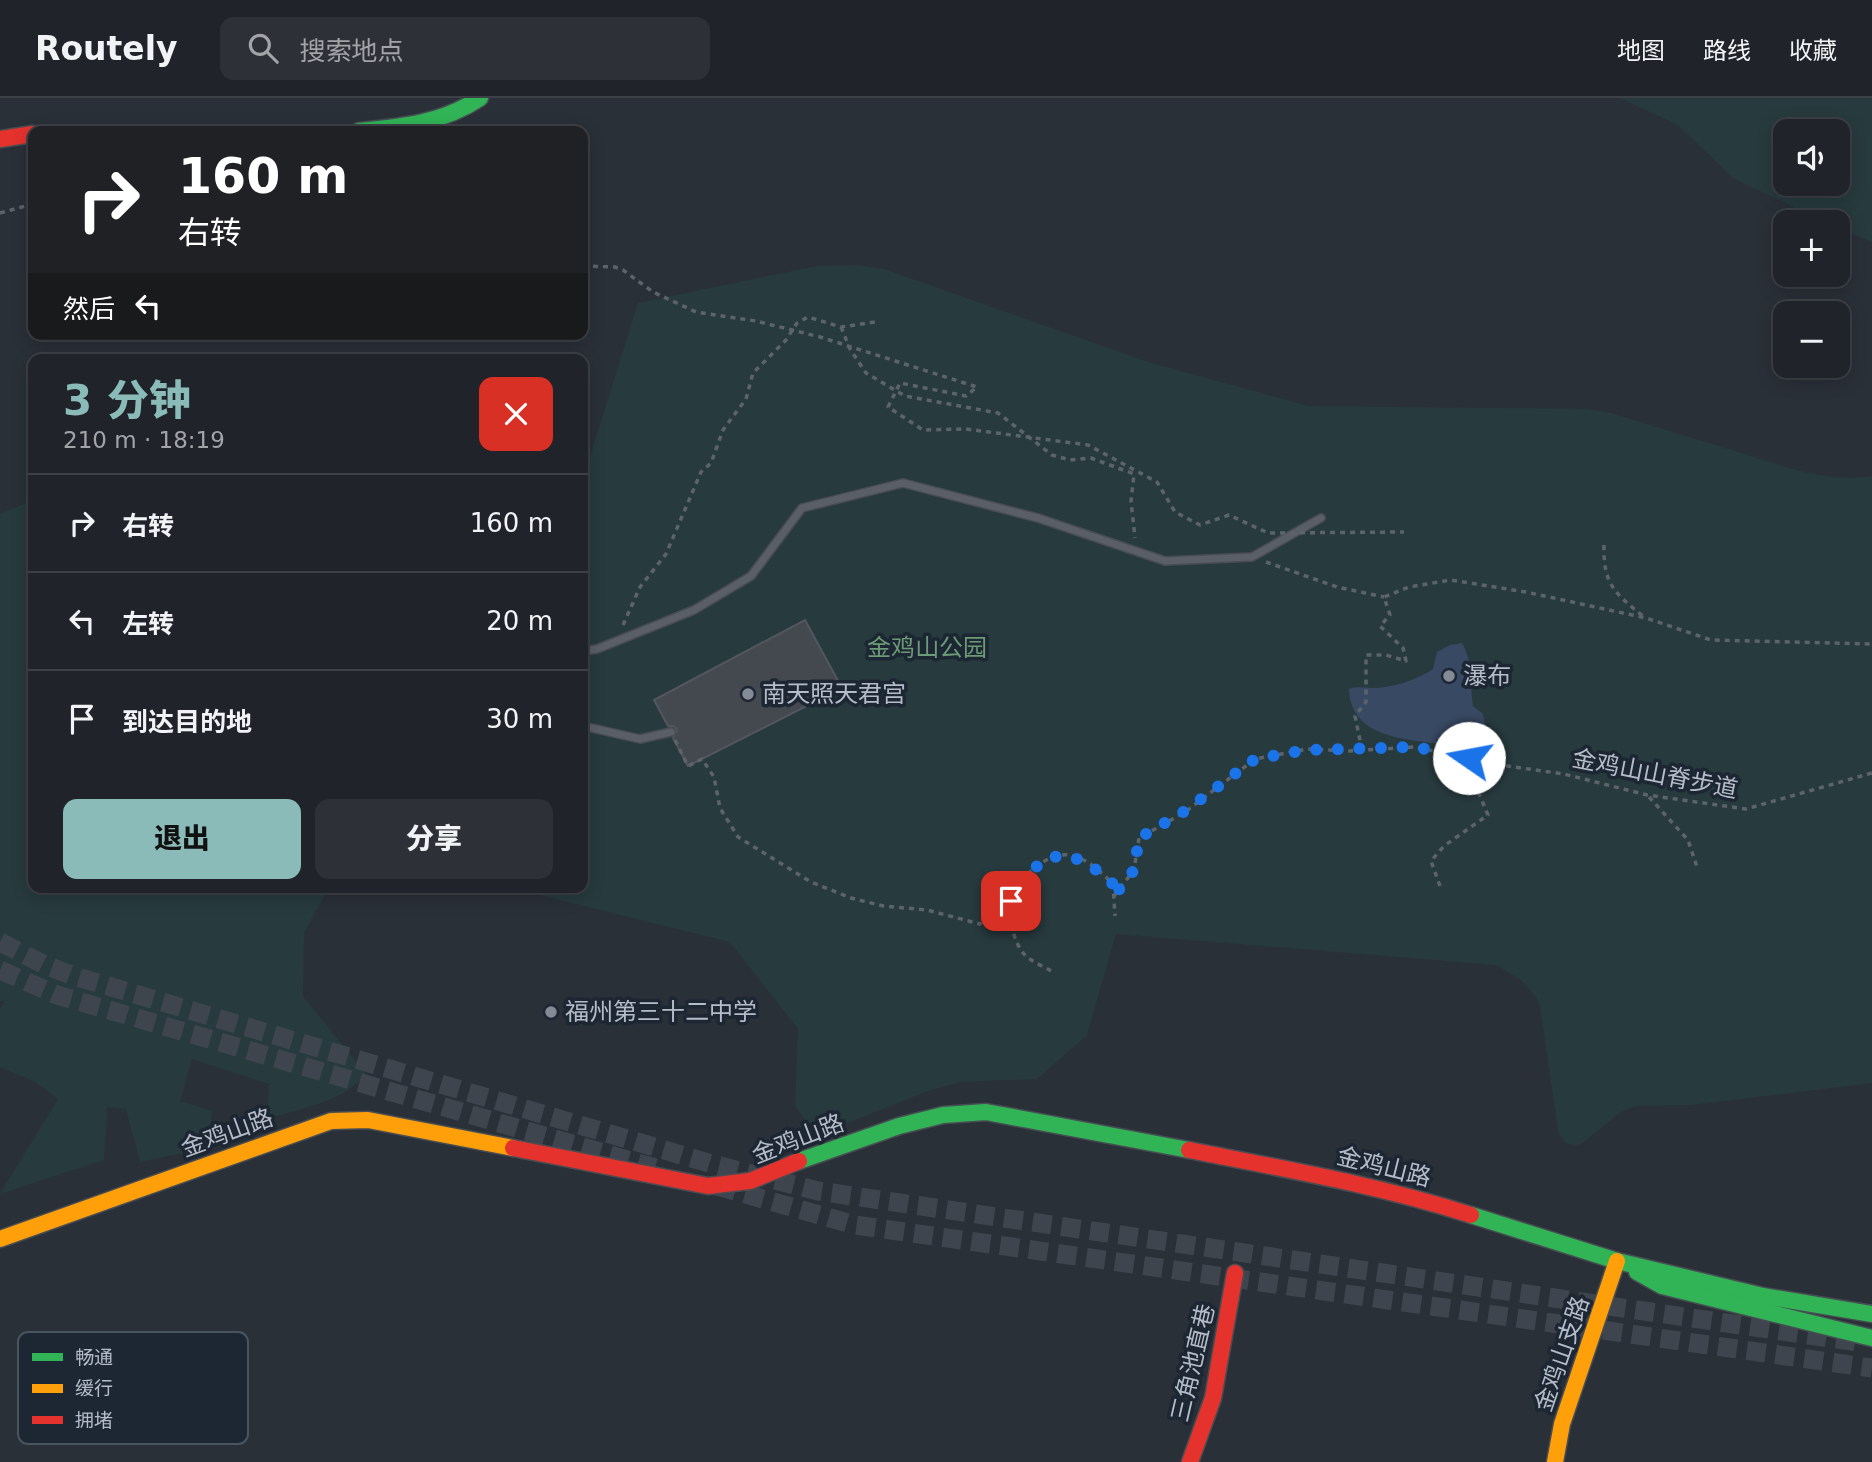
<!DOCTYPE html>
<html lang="zh">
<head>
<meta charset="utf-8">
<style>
	body { margin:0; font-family:"DejaVu Sans","Noto Sans SC",sans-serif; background:#2d3036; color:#f1f3f6; height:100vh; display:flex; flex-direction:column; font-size:26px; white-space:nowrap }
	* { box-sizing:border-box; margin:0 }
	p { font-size:23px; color:#a2a4a8 }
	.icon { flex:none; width:38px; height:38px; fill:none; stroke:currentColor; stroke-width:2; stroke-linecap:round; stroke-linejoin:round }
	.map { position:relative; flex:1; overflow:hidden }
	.panel { position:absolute; left:28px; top:256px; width:560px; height:539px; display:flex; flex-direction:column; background:#20242a; border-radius:14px; box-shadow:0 4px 18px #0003,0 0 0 2px #3d4147 }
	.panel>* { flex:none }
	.banner { position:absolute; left:28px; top:28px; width:560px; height:214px; border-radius:14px; box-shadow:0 4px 18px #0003,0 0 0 2px #3d4147; background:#202124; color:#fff; overflow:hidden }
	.controls { position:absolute; left:1773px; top:21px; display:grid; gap:14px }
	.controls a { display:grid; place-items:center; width:77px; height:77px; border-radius:14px; background:#20242a; box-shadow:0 4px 18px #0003,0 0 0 2px #3d4147; font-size:35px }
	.pin { position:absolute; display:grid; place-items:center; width:60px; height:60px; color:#fff; margin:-30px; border-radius:14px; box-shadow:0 4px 10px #0006 }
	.me { position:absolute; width:77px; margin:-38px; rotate:282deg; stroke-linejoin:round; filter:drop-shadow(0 0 5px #0008) }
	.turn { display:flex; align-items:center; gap:24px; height:147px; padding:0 35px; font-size:32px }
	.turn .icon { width:91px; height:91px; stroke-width:2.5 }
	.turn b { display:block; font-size:49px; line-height:60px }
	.then { display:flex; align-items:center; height:66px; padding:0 35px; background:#0003; gap:14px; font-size:26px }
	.round { display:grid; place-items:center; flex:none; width:74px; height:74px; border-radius:14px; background:#2d3036 }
	.head { display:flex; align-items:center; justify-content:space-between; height:119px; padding:0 35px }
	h1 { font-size:42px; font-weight:800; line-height:52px; color:#8bbbb9 }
	.button { display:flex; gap:14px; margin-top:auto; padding:14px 35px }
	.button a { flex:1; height:80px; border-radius:14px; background:#8bbbb9; color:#111; font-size:28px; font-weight:800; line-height:80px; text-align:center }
	.button a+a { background:#2d3036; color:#f1f3f6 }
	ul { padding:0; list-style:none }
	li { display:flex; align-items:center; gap:21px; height:98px; padding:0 35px; border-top:2px solid #3d4147 }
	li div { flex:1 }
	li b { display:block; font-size:26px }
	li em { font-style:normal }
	header { display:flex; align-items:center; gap:42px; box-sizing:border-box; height:98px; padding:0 35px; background:#20242a; border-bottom:2px solid #3d4147 }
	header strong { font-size:33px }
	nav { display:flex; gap:38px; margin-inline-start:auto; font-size:24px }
	.search { width:490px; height:63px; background:#2d3036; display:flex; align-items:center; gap:18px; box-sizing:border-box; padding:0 24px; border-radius:14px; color:#a2a4a8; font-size:26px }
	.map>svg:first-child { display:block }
	.green { fill:#273a3e; fill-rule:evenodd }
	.water { fill:#384963 }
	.building { fill:#444950; stroke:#52575f; stroke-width:2 }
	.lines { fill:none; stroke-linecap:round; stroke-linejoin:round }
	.secondary-tunnel { stroke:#3f454e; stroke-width:19; stroke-dasharray:19 10; stroke-linecap:butt }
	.lane-casing { stroke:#484c53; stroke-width:10 }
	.fast-casing { stroke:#484c53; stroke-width:19 }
	.slow-casing { stroke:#484c53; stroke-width:19 }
	.jam-casing { stroke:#484c53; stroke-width:19 }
	.path { stroke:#5d636a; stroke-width:3.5; stroke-dasharray:5 5; stroke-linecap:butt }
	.lane { stroke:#5a5e66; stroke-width:7 }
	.fast { stroke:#30b455; stroke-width:16 }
	.slow { stroke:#ff9f0a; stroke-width:16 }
	.jam { stroke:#e5322d; stroke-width:16 }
	.path-bridge { stroke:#5d636a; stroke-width:3.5; stroke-dasharray:5 5; stroke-linecap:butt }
	.route { stroke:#1a73e8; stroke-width:12; stroke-dasharray:0 21.6 }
	.poi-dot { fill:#848b96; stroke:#1d2633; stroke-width:2.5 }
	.labels { text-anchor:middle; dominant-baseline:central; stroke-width:7; stroke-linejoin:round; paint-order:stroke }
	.park-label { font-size:24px; fill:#6b9a76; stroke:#1d2633 }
	.poi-label { font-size:24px; fill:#b4bcc9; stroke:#1d2633; text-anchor:start }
	.street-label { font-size:24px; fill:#b4bcc9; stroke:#1d2633 }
	.key { fill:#1d2633; stroke:#4a5360; stroke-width:2 }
	.key-label { font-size:19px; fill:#b4bcc9 }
</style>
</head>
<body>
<header>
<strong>Routely</strong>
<div class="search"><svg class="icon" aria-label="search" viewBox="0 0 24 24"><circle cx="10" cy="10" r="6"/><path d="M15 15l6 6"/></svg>搜索地点</div>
<nav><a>地图</a><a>路线</a><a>收藏</a></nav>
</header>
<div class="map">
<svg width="1872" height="1364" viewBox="0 0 1872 1364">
	<rect width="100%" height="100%" fill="#2a3038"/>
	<g class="green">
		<path d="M1620 0H1872V144L1838 130V124H1825L1733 80 1678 27ZM1785 33H1838V86H1785Z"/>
		<path d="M856 167 884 171 1148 264 1308 308 1587 311 1611 315C1652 328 1694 340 1735 353 1779 366 1826 386 1872 378V985L1692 1007 1636 1008 1621 1014 1581 1046C1568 1049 1562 1044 1558 1032L1540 909 1536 899 1521 882 1496 867 1116 836 1087 937 1037 981 960 984 928 993 837 1029 812 1032 795 1008 798 931 730 844 507 789H583V381L638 205 817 168Z"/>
		<path d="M33 402V789H329L304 835 303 898 366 976C344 1004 299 1011 267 1021L269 986 192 961 180 1003 212 1013 208 1050 140 1064 126 1011 107 1009 104 1062 0 1096 58 1001 35 984 0 969V911L5 903H0V416Z"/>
	</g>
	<path class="water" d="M1462 545C1473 563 1470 587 1473 608L1483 616 1487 637C1468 655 1449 647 1425 644 1392 640 1350 633 1349 591 1357 588 1364 590 1372 590 1392 590 1417 582 1433 571L1437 554 1450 547Z"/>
	<polygon class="building" points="805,522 842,590 688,668 673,640 677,632 673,628 668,628 654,602"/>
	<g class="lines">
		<g class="secondary-tunnel">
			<polyline points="0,844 45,867 74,878 712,1066 818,1093 1864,1245"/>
			<polyline points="0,872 57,897 655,1070"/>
			<polyline points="717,1088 855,1127 1872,1270"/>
		</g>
		<g class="lane-casing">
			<g id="lane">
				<polyline points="583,553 597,551 694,512 751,478 802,410 903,385 1038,420 1165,463 1252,459 1321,420"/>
				<polyline points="583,628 640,641 671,634"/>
			</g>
		</g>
		<g class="fast-casing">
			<g id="fast">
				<path d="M359 33C402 29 443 25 480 0"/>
				<polyline points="799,1063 899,1028 943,1017 986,1014 1189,1052"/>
				<polyline points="1471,1117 1617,1163 1763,1198 1872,1216"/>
				<polyline points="1637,1174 1662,1188 1872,1240"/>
			</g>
		</g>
		<g class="slow-casing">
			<g id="slow">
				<polyline points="0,1141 331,1023 368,1022 513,1050"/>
				<polyline points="1555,1364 1562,1326 1617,1163"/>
			</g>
		</g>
		<g class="jam-casing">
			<g id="jam">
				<polyline points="0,41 33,36"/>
				<polyline points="513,1050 708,1088 750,1083 799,1063"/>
				<path d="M1189 1052C1284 1071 1378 1087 1471 1117"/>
				<polyline points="1190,1364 1213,1300 1235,1175"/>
			</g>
		</g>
		<g class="path">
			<polyline points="0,115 33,106"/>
			<polyline points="841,229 850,251 866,275 905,298 998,315 1052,357 1070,362 1091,360 1134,376 1131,403 1135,440"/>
			<path d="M1604 447C1603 487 1615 495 1644 519"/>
			<polyline points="1266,464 1337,489 1384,499"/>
			<polyline points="623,527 640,489 666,456 701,374 711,365 723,332 746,301 753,275 786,242 797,225 808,219 841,229 875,224"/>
			<polyline points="675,642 688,668 702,661 714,679 720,710 738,739 811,784 851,800 883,808 927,812 980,826 996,810 1011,803"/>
			<polyline points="1362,652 1355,618 1366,604 1366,557 1386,557 1406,563 1403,550 1380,528 1390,517 1384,499 1409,489 1451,482 1526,494 1646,520 1711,542 1872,546"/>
			<polyline points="1649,699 1688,742 1697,769"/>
			<polyline points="1440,788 1431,763 1444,748 1488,717 1475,686 1469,660"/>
			<polyline points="1114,798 1134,772 1139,740 1185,714 1255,661 1307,651 1349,653 1415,649 1493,666 1564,676 1647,697 1746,711 1872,675"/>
			<path d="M1051 873C1043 868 1030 863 1024 856 1014 845 1008 820 1011 805 1015 781 1050 750 1074 758 1090 763 1102 775 1113 786L1115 818"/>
		</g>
		<use href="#lane" class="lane"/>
		<use href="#fast" class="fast"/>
		<use href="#slow" class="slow"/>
		<use href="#jam" class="jam"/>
		<polyline class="path-bridge" points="583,168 615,169 623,172 653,194 696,214 756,223 820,239 977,289 966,298 900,285 888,309 923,332 966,331 1088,347 1157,384 1175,414 1200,427 1229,417 1268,435 1404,434"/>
	</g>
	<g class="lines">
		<path class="route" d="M1011 803C1041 749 1068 744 1113 786L1114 798 1134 772 1139 740 1185 713 1255 661 1307 652 1415 649 1469 660"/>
	</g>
	<g class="poi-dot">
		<circle cx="1449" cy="578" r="7"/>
		<circle cx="748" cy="596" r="7"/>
		<circle cx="551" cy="914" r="7"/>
	</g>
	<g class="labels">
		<g class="park-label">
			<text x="927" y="550">金鸡山公园</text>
		</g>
		<g class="poi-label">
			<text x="1463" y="578">瀑布</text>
			<text x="762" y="596">南天照天君宫</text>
			<text x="565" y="914">福州第三十二中学</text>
		</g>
		<g class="street-label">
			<text transform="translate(1655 676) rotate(11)">金鸡山山脊步道</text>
			<text transform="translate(227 1035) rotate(-20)">金鸡山路</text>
			<text transform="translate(798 1041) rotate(-21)">金鸡山路</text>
			<text transform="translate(1384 1069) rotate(14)">金鸡山路</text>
			<text transform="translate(1562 1256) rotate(-71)">金鸡山支路</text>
			<text transform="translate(1193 1265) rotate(-77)">三角池直巷</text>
		</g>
	</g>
	<rect x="18" y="1234" width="230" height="112" rx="10" class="key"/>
	<rect x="32" y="1255" width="31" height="8" fill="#30b455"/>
	<rect x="32" y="1286" width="31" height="9" fill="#ff9f0a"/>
	<rect x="32" y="1318" width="31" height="8" fill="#e5322d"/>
	<g class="key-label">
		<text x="75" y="1266">畅通</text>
		<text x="75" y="1297">缓行</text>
		<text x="75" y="1329">拥堵</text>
	</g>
</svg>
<div class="controls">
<a><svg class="icon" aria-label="sound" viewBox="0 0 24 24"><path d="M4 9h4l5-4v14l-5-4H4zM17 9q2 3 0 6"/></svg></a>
<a>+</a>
<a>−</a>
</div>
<div class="pin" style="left:1011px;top:803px;background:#d93025"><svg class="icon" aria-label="arrive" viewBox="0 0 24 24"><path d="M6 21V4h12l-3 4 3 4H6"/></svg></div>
<svg class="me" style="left:1469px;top:660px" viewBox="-20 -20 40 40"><circle r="19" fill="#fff"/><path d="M0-13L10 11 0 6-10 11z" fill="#1a73e8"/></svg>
<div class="banner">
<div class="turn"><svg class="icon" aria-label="right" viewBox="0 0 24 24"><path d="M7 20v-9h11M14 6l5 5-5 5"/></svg><div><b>160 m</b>右转</div></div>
<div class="then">然后<svg class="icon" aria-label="left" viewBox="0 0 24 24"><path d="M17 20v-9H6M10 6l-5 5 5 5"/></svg></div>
</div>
<section class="panel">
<div class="head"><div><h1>3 分钟</h1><p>210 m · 18:19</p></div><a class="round" style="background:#d93025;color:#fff"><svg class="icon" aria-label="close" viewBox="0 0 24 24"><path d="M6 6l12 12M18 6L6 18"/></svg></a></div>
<ul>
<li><svg class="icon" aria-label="right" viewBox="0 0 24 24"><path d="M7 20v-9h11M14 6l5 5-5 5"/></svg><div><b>右转</b></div><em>160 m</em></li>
<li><svg class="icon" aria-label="left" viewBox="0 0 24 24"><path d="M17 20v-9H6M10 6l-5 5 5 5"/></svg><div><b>左转</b></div><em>20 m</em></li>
<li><svg class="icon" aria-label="arrive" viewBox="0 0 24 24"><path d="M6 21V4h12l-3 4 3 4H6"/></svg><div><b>到达目的地</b></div><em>30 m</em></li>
</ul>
<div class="button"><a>退出</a><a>分享</a></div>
</section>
</div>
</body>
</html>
